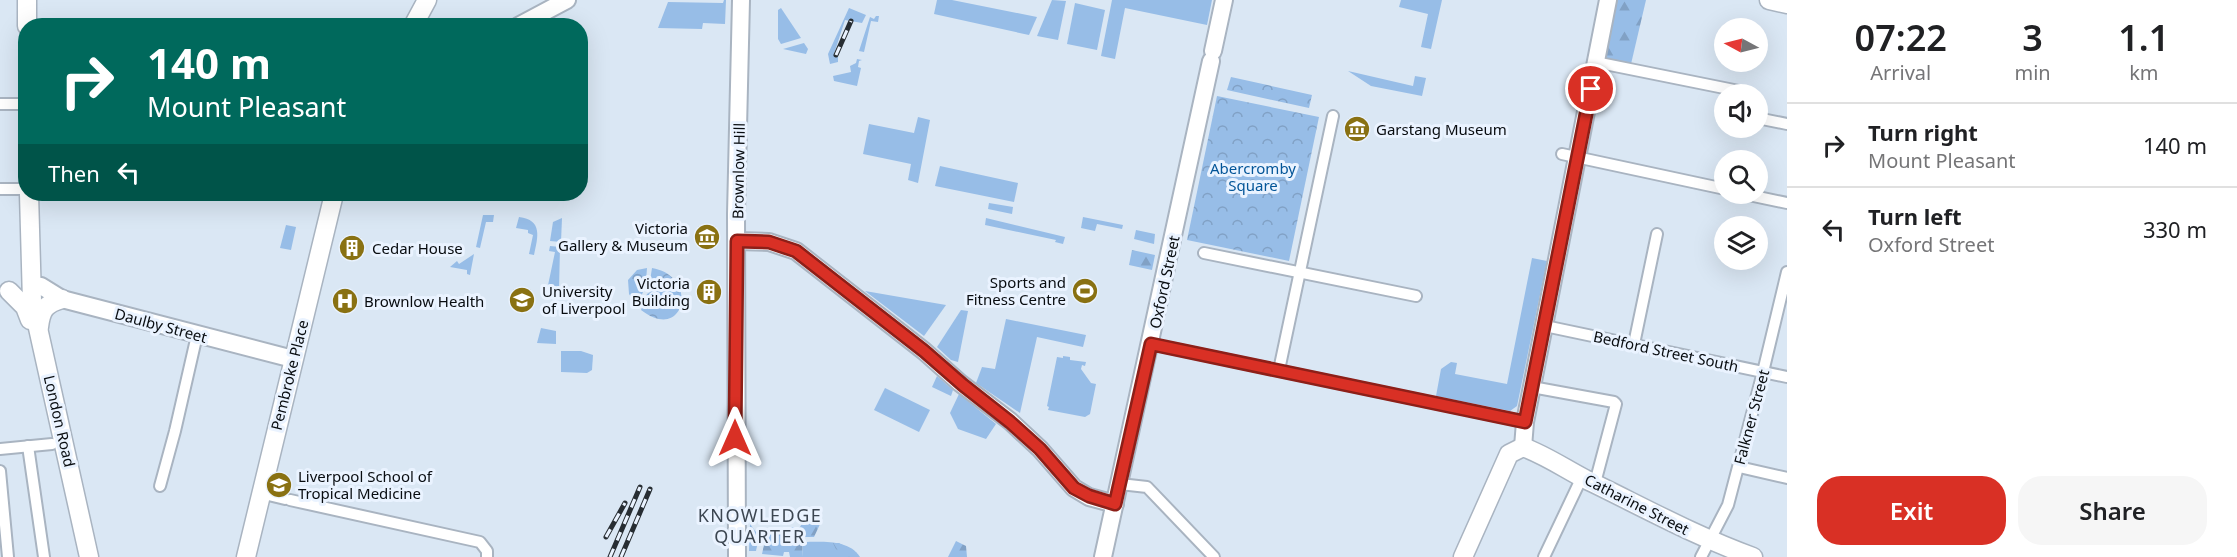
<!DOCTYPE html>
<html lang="en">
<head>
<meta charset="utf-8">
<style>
	body { margin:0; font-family:"Noto Sans",sans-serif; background:#f6f6f6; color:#202124; height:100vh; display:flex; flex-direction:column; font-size:22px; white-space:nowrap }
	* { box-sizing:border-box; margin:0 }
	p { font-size:20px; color:#757577 }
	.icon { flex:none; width:33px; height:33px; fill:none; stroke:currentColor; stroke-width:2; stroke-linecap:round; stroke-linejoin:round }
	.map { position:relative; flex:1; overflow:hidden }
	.details { display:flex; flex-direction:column; background:#fff; width:450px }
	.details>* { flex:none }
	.hud { position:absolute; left:18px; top:18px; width:570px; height:183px; border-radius:24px; box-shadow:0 6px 24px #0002; background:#00695c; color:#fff; overflow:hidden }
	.needle { width:39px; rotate:277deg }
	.buttons { position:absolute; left:1714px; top:18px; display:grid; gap:12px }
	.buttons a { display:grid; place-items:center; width:54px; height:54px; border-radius:50%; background:#fff; box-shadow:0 6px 24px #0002; font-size:30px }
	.pin { position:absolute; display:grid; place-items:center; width:51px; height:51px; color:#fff; margin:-26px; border:3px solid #fff; border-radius:50%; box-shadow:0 2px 6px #0007 }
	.me { position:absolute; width:66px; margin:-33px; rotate:0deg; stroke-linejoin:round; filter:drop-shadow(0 0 4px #0008) }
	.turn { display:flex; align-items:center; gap:21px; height:126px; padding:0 30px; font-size:27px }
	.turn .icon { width:78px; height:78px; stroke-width:2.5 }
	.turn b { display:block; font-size:42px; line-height:51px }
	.then { display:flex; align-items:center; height:57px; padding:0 30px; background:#0003; gap:12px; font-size:22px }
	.eta { display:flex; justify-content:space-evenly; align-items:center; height:102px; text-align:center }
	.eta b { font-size:36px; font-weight:600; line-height:42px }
	.action { display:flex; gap:12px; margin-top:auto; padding:12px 30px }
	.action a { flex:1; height:69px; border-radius:24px; background:#d93025; color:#fff; font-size:24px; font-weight:600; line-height:69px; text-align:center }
	.action a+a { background:#f6f6f6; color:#202124 }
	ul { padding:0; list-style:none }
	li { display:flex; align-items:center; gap:18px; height:84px; padding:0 30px; border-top:2px solid #e0e0e0 }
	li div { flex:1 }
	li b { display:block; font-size:22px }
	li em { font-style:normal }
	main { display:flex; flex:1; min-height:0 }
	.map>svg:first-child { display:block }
	.green { fill:#97bde7 }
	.forest { fill:url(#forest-firs) }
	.park { fill:url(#park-crowns) }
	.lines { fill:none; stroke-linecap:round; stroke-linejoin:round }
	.street-casing { stroke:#a9b4c1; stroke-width:14 }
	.secondary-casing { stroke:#a9b4c1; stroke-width:20 }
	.primary-casing { stroke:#a9b4c1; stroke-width:21 }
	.street { stroke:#fff; stroke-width:10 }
	.secondary { stroke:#fff; stroke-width:16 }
	.primary { stroke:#fff; stroke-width:18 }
	.rail-casing { stroke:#272d32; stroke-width:5 }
	.rail { stroke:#eaf3ff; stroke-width:3; stroke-dasharray:9; stroke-linecap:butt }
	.route-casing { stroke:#8d1f18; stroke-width:15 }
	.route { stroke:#d93025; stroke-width:10 }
	.labels { text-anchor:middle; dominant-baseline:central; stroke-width:6; stroke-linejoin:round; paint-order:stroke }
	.poi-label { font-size:15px; fill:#080c10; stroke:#eaf3ff; text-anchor:start }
	.park-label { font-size:15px; fill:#035598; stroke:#eaf3ff }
	.street-label { font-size:15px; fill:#080c10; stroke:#eaf3ff }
	.quarter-label { font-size:18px; letter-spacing:1.5px; fill:#3c4651; stroke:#eaf3ff }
</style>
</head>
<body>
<main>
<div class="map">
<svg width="1787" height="557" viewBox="0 0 1787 557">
	<defs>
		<pattern id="forest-firs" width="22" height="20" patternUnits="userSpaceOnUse" patternTransform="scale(1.5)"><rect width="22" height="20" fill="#97bde7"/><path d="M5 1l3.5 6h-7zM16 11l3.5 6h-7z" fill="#81a1c5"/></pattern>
		<pattern id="park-crowns" width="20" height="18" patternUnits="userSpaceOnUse" patternTransform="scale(1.5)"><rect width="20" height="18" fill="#97bde7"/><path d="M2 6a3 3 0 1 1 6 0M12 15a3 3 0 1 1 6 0" fill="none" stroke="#81a1c5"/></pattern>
	</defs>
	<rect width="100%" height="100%" fill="#dae7f4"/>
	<g class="green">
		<polygon points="724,0 726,0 725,24 703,23 702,29 658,28 668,2 723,3"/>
		<polygon points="937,0 952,0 1037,17 1029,35 934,14"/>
		<polygon points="1052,0 1066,1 1058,40 1037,36"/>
		<polygon points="1112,0 1212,0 1207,25 1125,8 1115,59 1101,56"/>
		<polygon points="1401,0 1442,0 1431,49 1421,47 1428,14 1399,7"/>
		<polygon points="1075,3 1105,10 1097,50 1067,44"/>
		<polygon points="781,8 801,38 781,44 778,39 778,10"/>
		<polygon points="849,8 866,15 862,23 845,20 834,54 838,55 838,62 830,64 828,54"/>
		<polygon points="870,17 874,19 876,16 879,16 878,22 871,21 864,52 859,51"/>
		<polygon points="804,43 808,49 806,54 783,49"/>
		<polygon points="857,59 862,60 859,61 858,67 861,68 857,86 834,81 833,76 851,72 850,66 856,63"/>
		<polygon points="1348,71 1413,86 1415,76 1426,78 1422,96 1371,86"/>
		<polygon points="918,117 930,120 918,183 908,180 911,164 863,154 869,124 914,133"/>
		<polygon points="940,166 1018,183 1014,202 935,186"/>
		<polygon points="989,203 1013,207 1012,214 988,209"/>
		<polygon points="483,215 494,215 493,222 486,222 480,248 476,247"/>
		<path d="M519 217C543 220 538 237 534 255L529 254 533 235 528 233V230L516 228Z"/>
		<polygon points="1083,217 1123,225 1122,229 1097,224 1095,231 1081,228"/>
		<polygon points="562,218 561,242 550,241 553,222"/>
		<polygon points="986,218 1065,237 1063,244 1055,242 1056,240 985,225"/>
		<polygon points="286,225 296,227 291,250 280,248"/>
		<polygon points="1136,230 1155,234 1154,244 1134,239"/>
		<polygon points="550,246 560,247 559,291 547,290 555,252 549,251"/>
		<polygon points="474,254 470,275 467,274 467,270 450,267 457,261 459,264"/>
		<polygon points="1532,258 1547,261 1517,406 1510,411 1436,396 1441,369 1451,362 1457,363 1455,374 1507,384"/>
		<polygon points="865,291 946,305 924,336"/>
		<polygon points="961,310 968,311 958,362 951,360 937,347"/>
		<polygon points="1006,319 1086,335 1083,347 1037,337 1020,413 976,383 982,367 995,369"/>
		<polygon points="541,328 556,331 556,344 537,343"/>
		<polygon points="561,351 581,351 593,355 592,370 587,373 561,372"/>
		<polygon points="1063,356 1070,357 1070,360 1086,362 1085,366 1082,365 1081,369 1091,383 1096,384 1090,414 1085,417 1048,410 1049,407 1047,406 1057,357 1063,358"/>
		<polygon points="937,376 953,390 951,396 932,387"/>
		<polygon points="885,388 930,410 919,432 874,410"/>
		<polygon points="959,394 996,424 986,439 958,429 950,413"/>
		<path d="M803 542C821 542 849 539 860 557H802Z"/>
	</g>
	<g class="forest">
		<polygon points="1617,0 1646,0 1631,64 1604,58"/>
		<polygon points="1132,250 1155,255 1152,270 1129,265"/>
		<path d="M806 515 821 522 814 537H803L802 557H790L789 552H784L783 556 762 554C767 528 776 527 800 527Z"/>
		<polygon points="750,524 759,536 756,551 749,551"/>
		<polygon points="956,541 966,546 967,557 948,557"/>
		<polygon points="833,543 839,543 857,553 853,557 843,557 842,553 836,549"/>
	</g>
	<g class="park">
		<polygon points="1231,77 1312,95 1309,108 1227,90"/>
		<polygon points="1217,96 1319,117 1289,261 1187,240"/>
		<polygon points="647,268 646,281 641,286 643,292 637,306 629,294 628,280 637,270"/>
		<path d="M652 268C700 276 685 344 641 310L647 294 655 289 654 284 650 281Z"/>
	</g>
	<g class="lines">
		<g class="street-casing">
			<g id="street">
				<polyline points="1595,62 1744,92"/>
				<polyline points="0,104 26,104"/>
				<polyline points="1762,119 1787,124"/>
				<polyline points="1562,154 1725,189"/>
				<polyline points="0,189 26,189"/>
				<polyline points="1744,194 1787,203"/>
				<polyline points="1204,253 1416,296"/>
				<polyline points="1545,326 1787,377"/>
				<polyline points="1151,344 1525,422"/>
				<polyline points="1634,344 1657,234"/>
				<polyline points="1279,370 1333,116"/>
				<polyline points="1532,387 1614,402 1616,404 1595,483"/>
				<polyline points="28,446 44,557"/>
				<polyline points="0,449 52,444"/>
				<polyline points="1739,467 1787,478"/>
				<polyline points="0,471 8,557"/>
				<polyline points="1120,484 1147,487 1214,557"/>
				<polyline points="160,486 175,431 197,335"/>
				<polyline points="260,493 285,499"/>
				<polyline points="290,500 480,542 487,551 487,557"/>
				<polyline points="1544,557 1582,477"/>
				<polyline points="1701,557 1728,505 1763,372 1787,272"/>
			</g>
		</g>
		<g class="secondary-casing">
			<g id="secondary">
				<polyline points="518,26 567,0"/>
				<polyline points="1213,51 1224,0"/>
				<polyline points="737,241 769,242 796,251 924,351 960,383 1010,421 1040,449 1074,488 1089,497 1115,504"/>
				<polyline points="31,285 41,286 62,299 293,359"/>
				<polyline points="1523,447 1525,422 1608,0"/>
				<polyline points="737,557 736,214 741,0"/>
				<polyline points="1103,557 1211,61"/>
			</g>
		</g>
		<g class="primary-casing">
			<g id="primary">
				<polyline points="27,0 27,26"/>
				<polyline points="1769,0 1787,4"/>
				<polyline points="413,26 427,0"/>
				<polyline points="29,194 32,301 89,557"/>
				<polyline points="9,291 25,307 30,320"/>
				<path d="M39 327C41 310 45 304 62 299"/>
				<polyline points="246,557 334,194"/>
				<path d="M1463 557 1509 454 1523 447C1545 455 1564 468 1585 479 1641 506 1695 536 1753 557"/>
			</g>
		</g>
		<use href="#street" class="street"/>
		<use href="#secondary" class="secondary"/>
		<use href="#primary" class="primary"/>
		<g class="rail-casing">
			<g id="rail">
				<polyline points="836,55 851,21"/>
				<polyline points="606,537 625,503"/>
				<polyline points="610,557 640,487"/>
				<polyline points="621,557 650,489"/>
			</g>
		</g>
		<use href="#rail" class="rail"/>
	</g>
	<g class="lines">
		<g class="route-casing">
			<polyline id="route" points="735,438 737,241 769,242 796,251 924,351 963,385 1010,422 1040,449 1074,488 1089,496 1115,504 1151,344 1525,422 1591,89"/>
		</g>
		<use href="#route" class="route"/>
	</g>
	<defs>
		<g id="museum-disc" transform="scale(1.35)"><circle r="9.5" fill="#897112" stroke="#eaf3ff"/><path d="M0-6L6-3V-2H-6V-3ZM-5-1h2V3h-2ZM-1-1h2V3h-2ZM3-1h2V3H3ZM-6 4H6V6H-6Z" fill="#fff"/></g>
		<g id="building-disc" transform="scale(1.35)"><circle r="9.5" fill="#897112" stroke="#eaf3ff"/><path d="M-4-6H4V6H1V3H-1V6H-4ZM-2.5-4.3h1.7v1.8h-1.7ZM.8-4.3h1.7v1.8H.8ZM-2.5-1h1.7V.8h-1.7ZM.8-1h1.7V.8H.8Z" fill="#fff"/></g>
		<g id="stadium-disc" transform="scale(1.35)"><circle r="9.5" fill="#897112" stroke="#eaf3ff"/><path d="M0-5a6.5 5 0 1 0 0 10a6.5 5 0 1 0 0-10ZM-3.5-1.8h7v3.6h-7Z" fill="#fff"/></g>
		<g id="university-disc" transform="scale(1.35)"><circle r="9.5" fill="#897112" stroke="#eaf3ff"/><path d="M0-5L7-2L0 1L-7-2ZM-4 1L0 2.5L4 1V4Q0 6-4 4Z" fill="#fff"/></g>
		<g id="hospital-disc" transform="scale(1.35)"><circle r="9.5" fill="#897112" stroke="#eaf3ff"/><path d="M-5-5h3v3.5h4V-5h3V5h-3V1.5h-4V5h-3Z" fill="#fff"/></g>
	</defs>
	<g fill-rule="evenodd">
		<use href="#museum-disc" x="1357" y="129"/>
		<use href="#museum-disc" x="707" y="237"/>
		<use href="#building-disc" x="352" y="248"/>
		<use href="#stadium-disc" x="1085" y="291"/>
		<use href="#building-disc" x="709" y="292"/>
		<use href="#university-disc" x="522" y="300"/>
		<use href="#hospital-disc" x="345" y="301"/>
		<use href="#university-disc" x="279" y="485"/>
	</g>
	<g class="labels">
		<g class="poi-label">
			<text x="1376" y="129">Garstang Museum</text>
			<text x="688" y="228" text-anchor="end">Victoria<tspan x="688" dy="17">Gallery &amp; Museum</tspan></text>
			<text x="372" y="248">Cedar House</text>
			<text x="1066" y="282" text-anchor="end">Sports and<tspan x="1066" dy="17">Fitness Centre</tspan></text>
			<text x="690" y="283" text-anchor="end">Victoria<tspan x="690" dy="17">Building</tspan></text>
			<text x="542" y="291">University<tspan x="542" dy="17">of Liverpool</tspan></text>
			<text x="364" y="301">Brownlow Health</text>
			<text x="298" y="476">Liverpool School of<tspan x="298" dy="17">Tropical Medicine</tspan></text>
		</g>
		<g class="park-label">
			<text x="1253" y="168">Abercromby<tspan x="1253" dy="17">Square</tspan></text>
		</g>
		<g class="street-label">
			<text transform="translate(738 171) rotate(-89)">Brownlow Hill</text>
			<text transform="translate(1164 282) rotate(-78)">Oxford Street</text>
			<text transform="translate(161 325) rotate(15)">Daulby Street</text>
			<text transform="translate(1666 351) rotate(12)">Bedford Street South</text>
			<text transform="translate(289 375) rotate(-76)">Pembroke Place</text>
			<text transform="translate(1751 417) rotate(-75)">Falkner Street</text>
			<text transform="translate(60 421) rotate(77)">London Road</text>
			<text transform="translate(1637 504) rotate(27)">Catharine Street</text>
		</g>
		<g class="quarter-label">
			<text x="760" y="515">KNOWLEDGE<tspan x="760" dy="21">QUARTER</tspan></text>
		</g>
	</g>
</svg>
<div class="buttons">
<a><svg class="needle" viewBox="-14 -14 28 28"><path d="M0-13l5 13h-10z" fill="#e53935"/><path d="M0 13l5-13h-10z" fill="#757577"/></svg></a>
<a><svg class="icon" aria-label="sound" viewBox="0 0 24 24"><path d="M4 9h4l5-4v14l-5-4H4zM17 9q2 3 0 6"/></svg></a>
<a><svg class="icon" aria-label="search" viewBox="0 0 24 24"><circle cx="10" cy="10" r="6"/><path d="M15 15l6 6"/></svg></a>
<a><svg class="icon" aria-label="layers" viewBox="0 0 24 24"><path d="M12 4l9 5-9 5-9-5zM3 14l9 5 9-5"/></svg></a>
</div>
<div class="pin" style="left:1591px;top:89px;background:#d93025"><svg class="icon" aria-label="arrive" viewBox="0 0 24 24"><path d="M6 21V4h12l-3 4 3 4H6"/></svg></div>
<svg class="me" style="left:735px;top:438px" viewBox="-20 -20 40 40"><path d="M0-17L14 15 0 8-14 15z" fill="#d93025" stroke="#fff" stroke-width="4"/></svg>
<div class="hud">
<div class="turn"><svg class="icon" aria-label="right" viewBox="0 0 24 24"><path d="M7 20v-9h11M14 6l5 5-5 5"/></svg><div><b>140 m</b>Mount Pleasant</div></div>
<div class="then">Then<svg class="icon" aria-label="left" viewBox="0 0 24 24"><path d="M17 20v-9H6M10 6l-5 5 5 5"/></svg></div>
</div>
</div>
<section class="details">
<div class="eta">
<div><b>07:22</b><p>Arrival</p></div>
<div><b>3</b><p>min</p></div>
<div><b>1.1</b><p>km</p></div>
</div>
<ul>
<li><svg class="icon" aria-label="right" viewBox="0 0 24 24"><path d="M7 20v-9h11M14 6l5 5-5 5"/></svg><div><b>Turn right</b><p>Mount Pleasant</p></div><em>140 m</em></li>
<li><svg class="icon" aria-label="left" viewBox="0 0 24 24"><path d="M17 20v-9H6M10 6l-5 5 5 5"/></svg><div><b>Turn left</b><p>Oxford Street</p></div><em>330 m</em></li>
</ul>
<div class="action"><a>Exit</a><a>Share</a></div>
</section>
</main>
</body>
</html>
